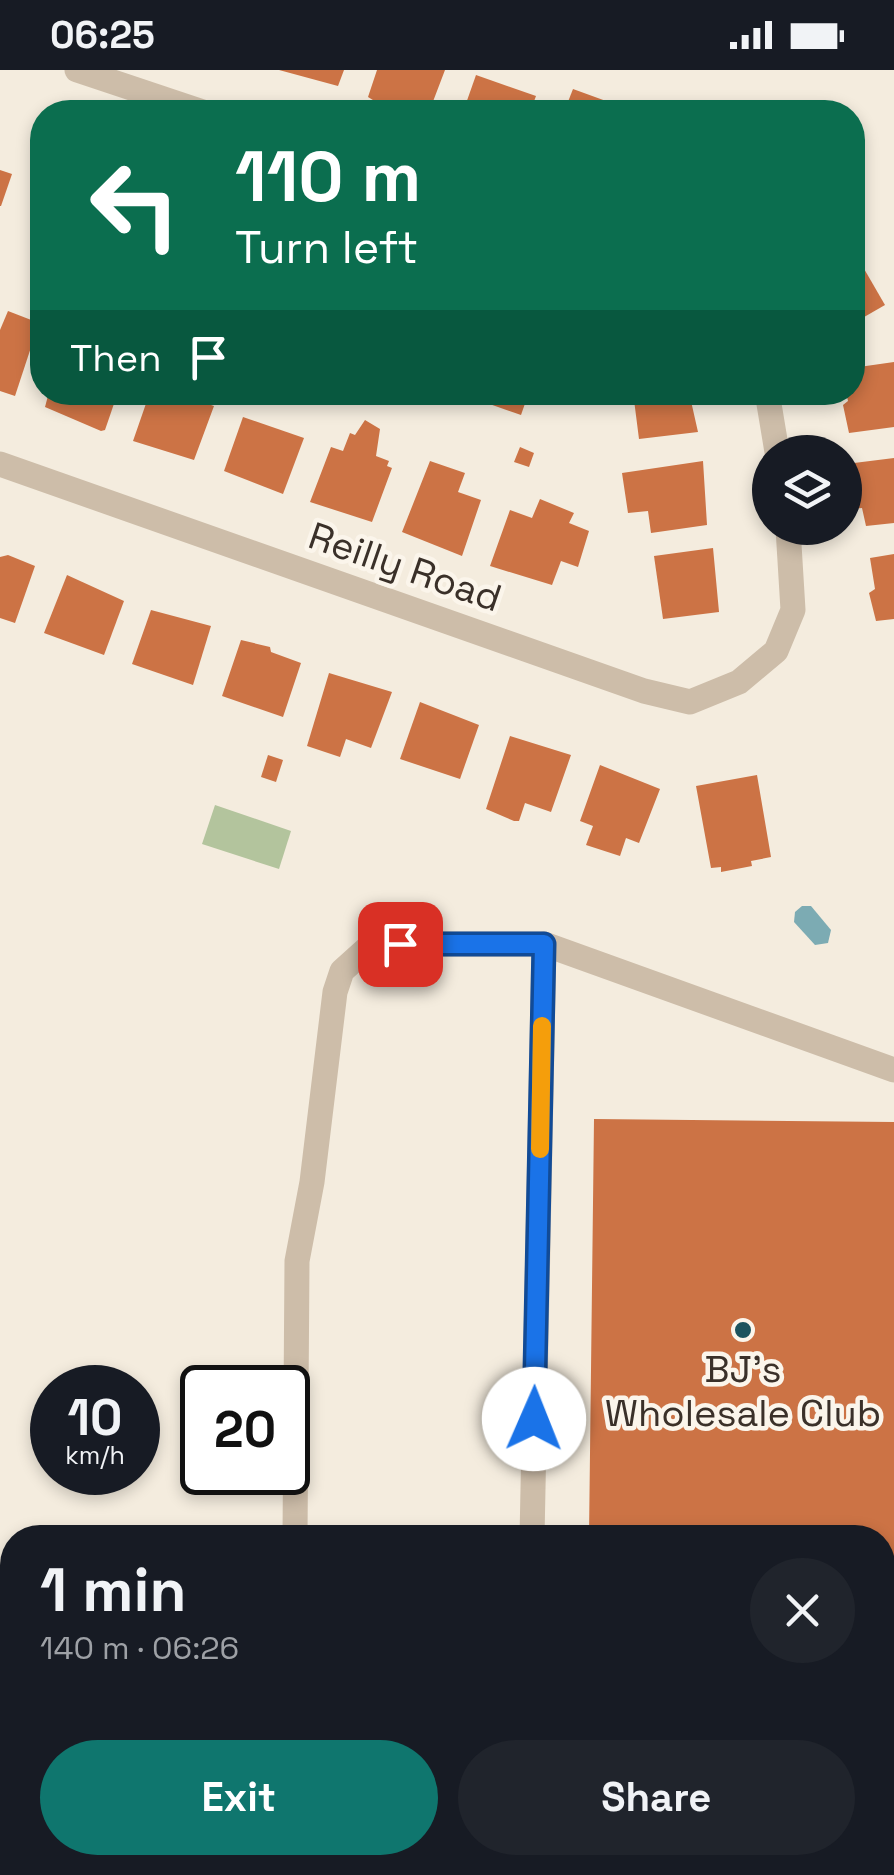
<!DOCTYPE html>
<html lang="en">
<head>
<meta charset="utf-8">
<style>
	body { margin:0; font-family:"Space Grotesk",sans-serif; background:#20242c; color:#f1f3f6; height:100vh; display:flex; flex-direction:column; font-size:38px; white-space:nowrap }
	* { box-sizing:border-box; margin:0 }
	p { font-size:32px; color:#9ea1a6 }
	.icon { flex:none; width:55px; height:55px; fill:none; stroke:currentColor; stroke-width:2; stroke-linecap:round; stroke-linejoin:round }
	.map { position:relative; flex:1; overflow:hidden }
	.sheet { position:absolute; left:0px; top:1455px; width:895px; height:350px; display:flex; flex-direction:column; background:#171b24; border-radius:40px 40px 0 0; box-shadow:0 5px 15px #0003 }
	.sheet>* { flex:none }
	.guide { position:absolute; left:30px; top:30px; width:835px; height:305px; border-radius:40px; box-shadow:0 5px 15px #0003; background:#0b6e4f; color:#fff; overflow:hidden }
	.controls { position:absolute; left:752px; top:365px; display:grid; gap:20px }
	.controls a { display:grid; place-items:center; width:110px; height:110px; border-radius:50%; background:#171b24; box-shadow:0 5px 15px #0003; font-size:50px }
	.speed { position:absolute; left:30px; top:1295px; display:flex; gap:20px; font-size:50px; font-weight:700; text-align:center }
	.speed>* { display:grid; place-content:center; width:130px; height:130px; border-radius:50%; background:#171b24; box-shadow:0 5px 15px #0003; line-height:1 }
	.speed small { font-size:25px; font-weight:400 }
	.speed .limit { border:5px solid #111; border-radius:15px; background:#fff; color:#111 }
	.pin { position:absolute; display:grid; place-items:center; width:85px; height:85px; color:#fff; margin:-42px; border-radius:20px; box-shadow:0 5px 15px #0006 }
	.me { position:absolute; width:110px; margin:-55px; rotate:1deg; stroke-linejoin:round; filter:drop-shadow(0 0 8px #0008) }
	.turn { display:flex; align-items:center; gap:35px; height:210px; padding:0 40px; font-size:45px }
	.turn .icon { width:130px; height:130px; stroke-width:2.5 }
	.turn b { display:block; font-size:70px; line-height:85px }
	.then { display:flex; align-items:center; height:95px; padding:0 40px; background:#0003; gap:20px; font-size:38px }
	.round { display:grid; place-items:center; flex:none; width:105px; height:105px; border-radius:52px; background:#20242c }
	.headline { display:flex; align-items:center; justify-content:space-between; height:170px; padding:0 40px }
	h1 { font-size:60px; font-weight:700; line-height:75px }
	.primary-button { display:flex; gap:20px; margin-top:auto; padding:20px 40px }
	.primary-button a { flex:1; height:115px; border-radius:60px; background:#0f766e; color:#fff; font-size:40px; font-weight:700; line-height:115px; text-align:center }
	.primary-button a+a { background:#20242c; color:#f1f3f6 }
	.status { display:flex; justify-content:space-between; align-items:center; height:70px; padding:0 50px; background:#171b24; direction:ltr }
	.status svg { height:28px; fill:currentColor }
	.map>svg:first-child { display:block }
	.green { fill:#b3c49d }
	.water { fill:#7cabb3 }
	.building { fill:#cc7345 }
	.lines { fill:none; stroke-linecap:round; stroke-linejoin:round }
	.minor { stroke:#cdbda9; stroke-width:25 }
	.route-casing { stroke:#114b97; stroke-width:25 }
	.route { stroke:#1a73e8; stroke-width:18 }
	.slow { stroke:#f59e0b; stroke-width:18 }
	.poi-dot { fill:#1c535e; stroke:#fbf5eb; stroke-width:4 }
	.labels { text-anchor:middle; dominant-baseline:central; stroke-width:9; stroke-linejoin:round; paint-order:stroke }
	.street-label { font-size:38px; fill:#3a3029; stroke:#fbf5eb }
	.poi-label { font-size:38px; fill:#3a3029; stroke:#fbf5eb }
</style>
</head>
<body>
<div class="status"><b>06:25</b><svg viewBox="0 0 49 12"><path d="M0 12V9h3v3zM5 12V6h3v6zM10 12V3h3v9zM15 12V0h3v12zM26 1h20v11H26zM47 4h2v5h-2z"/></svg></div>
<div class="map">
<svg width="894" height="1805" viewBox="0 0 894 1805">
	<rect width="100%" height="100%" fill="#f4ecde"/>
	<polygon class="green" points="215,735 291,761 279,799 202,774"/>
	<polygon class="water" points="802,836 811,836 831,860 828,873 815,875 794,852 795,842"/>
	<g class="building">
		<polygon points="279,0 344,0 338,16"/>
		<polygon points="377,0 445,0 429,42 399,42 398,37 386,38 368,27"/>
		<polygon points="476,5 536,26 530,42 463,42"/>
		<polygon points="573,19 606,31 602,42 564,42"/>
		<polygon points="0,100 12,104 1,136 0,136"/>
		<polygon points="852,178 885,235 852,254"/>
		<polygon points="8,241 39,253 15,326 0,321 0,260"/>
		<polygon points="894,292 894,357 849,363 843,335 848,331 846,322 852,322 852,298"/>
		<polygon points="49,322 118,322 105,360 101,361 45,337"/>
		<polygon points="150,322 203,322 199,331 214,336 194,390 133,371"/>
		<polygon points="484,322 529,322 521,345 481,331"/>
		<polygon points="633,322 694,322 691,331 698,362 639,369"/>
		<polygon points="243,347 304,368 283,424 224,401"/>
		<polygon points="365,350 380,359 376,386 389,391 387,396 392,398 372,452 310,432 331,377 343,381 350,363 355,365"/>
		<polygon points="520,377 534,383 529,397 514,392"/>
		<polygon points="894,388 894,453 866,456 862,438 852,439 849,423 858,422 854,393"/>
		<polygon points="430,391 465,403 458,422 481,430 462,486 402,462"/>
		<polygon points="703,391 707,455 651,463 648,441 628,443 622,403"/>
		<polygon points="540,429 574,443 569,453 589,461 578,497 561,491 552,515 490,496 510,440 532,448"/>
		<polygon points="713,478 719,542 663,549 654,486"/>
		<polygon points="894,484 894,549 876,551 869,523 875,519 870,488"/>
		<polygon points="8,485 35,496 15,553 0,548 0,487"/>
		<polygon points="67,505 124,531 104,585 44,563"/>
		<polygon points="151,540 211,556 193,615 132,594"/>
		<polygon points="241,570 270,577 271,582 301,593 283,647 222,626"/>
		<polygon points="329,603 392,622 371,678 346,669 340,687 307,676"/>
		<polygon points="420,632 479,655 460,709 400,689"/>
		<polygon points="510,666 571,685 551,742 525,733 519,751 514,751 486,739"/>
		<polygon points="268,685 283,690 276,712 261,707"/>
		<polygon points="600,695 660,719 639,773 626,768 620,786 586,775 593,756 580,751"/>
		<polygon points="757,705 771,787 751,791 752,796 721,802 721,797 711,798 696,716"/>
		<polygon points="594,1049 894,1052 894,1630 882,1630 882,1468 589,1468"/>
	</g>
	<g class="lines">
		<g class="minor">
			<polyline points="77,0 203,42"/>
			<polyline points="767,322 777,382"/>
			<polyline points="0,394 644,621 690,632 739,612 776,581 793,540 788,458"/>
			<polyline points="544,874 894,1000"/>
			<polyline points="295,1468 297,1191 312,1112 335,922 342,901 372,874 544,874 532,1468"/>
			<polyline points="882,1669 894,1669"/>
			<polyline points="0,1793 123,1799 123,1805"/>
			<polyline points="609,1795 894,1799"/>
			<polyline points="123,1799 167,1801 167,1792"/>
			<polyline points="293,1805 293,1792"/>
		</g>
	</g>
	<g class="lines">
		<g class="route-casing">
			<polyline id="route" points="400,874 544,874 534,1349"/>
		</g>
		<use href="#route" class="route"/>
		<polyline class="slow" points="540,1079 542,956"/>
	</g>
	<circle class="poi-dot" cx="743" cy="1260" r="10"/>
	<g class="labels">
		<g class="street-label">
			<text transform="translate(405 497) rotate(19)">Reilly Road</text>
		</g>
		<g class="poi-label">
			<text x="743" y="1299">BJ's<tspan x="743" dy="44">Wholesale Club</tspan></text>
		</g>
	</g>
</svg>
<div class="controls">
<a><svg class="icon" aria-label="layers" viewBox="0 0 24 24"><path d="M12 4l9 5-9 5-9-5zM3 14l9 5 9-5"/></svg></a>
</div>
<div class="speed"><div>10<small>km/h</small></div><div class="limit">20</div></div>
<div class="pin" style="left:400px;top:874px;background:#d93025"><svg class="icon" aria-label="arrive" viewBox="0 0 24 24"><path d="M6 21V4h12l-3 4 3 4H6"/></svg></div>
<svg class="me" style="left:534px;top:1349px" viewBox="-20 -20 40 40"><circle r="19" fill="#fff"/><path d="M0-13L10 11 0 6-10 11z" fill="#1a73e8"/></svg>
<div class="guide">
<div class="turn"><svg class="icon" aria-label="left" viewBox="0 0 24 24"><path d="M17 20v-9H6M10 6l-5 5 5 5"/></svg><div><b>110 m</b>Turn left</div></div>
<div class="then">Then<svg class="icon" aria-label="arrive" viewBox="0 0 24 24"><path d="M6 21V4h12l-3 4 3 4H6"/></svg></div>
</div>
<section class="sheet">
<div class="headline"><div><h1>1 min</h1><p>140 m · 06:26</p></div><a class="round"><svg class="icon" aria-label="close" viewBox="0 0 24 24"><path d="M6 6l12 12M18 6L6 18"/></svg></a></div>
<div class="primary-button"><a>Exit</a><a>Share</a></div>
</section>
</div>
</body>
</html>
